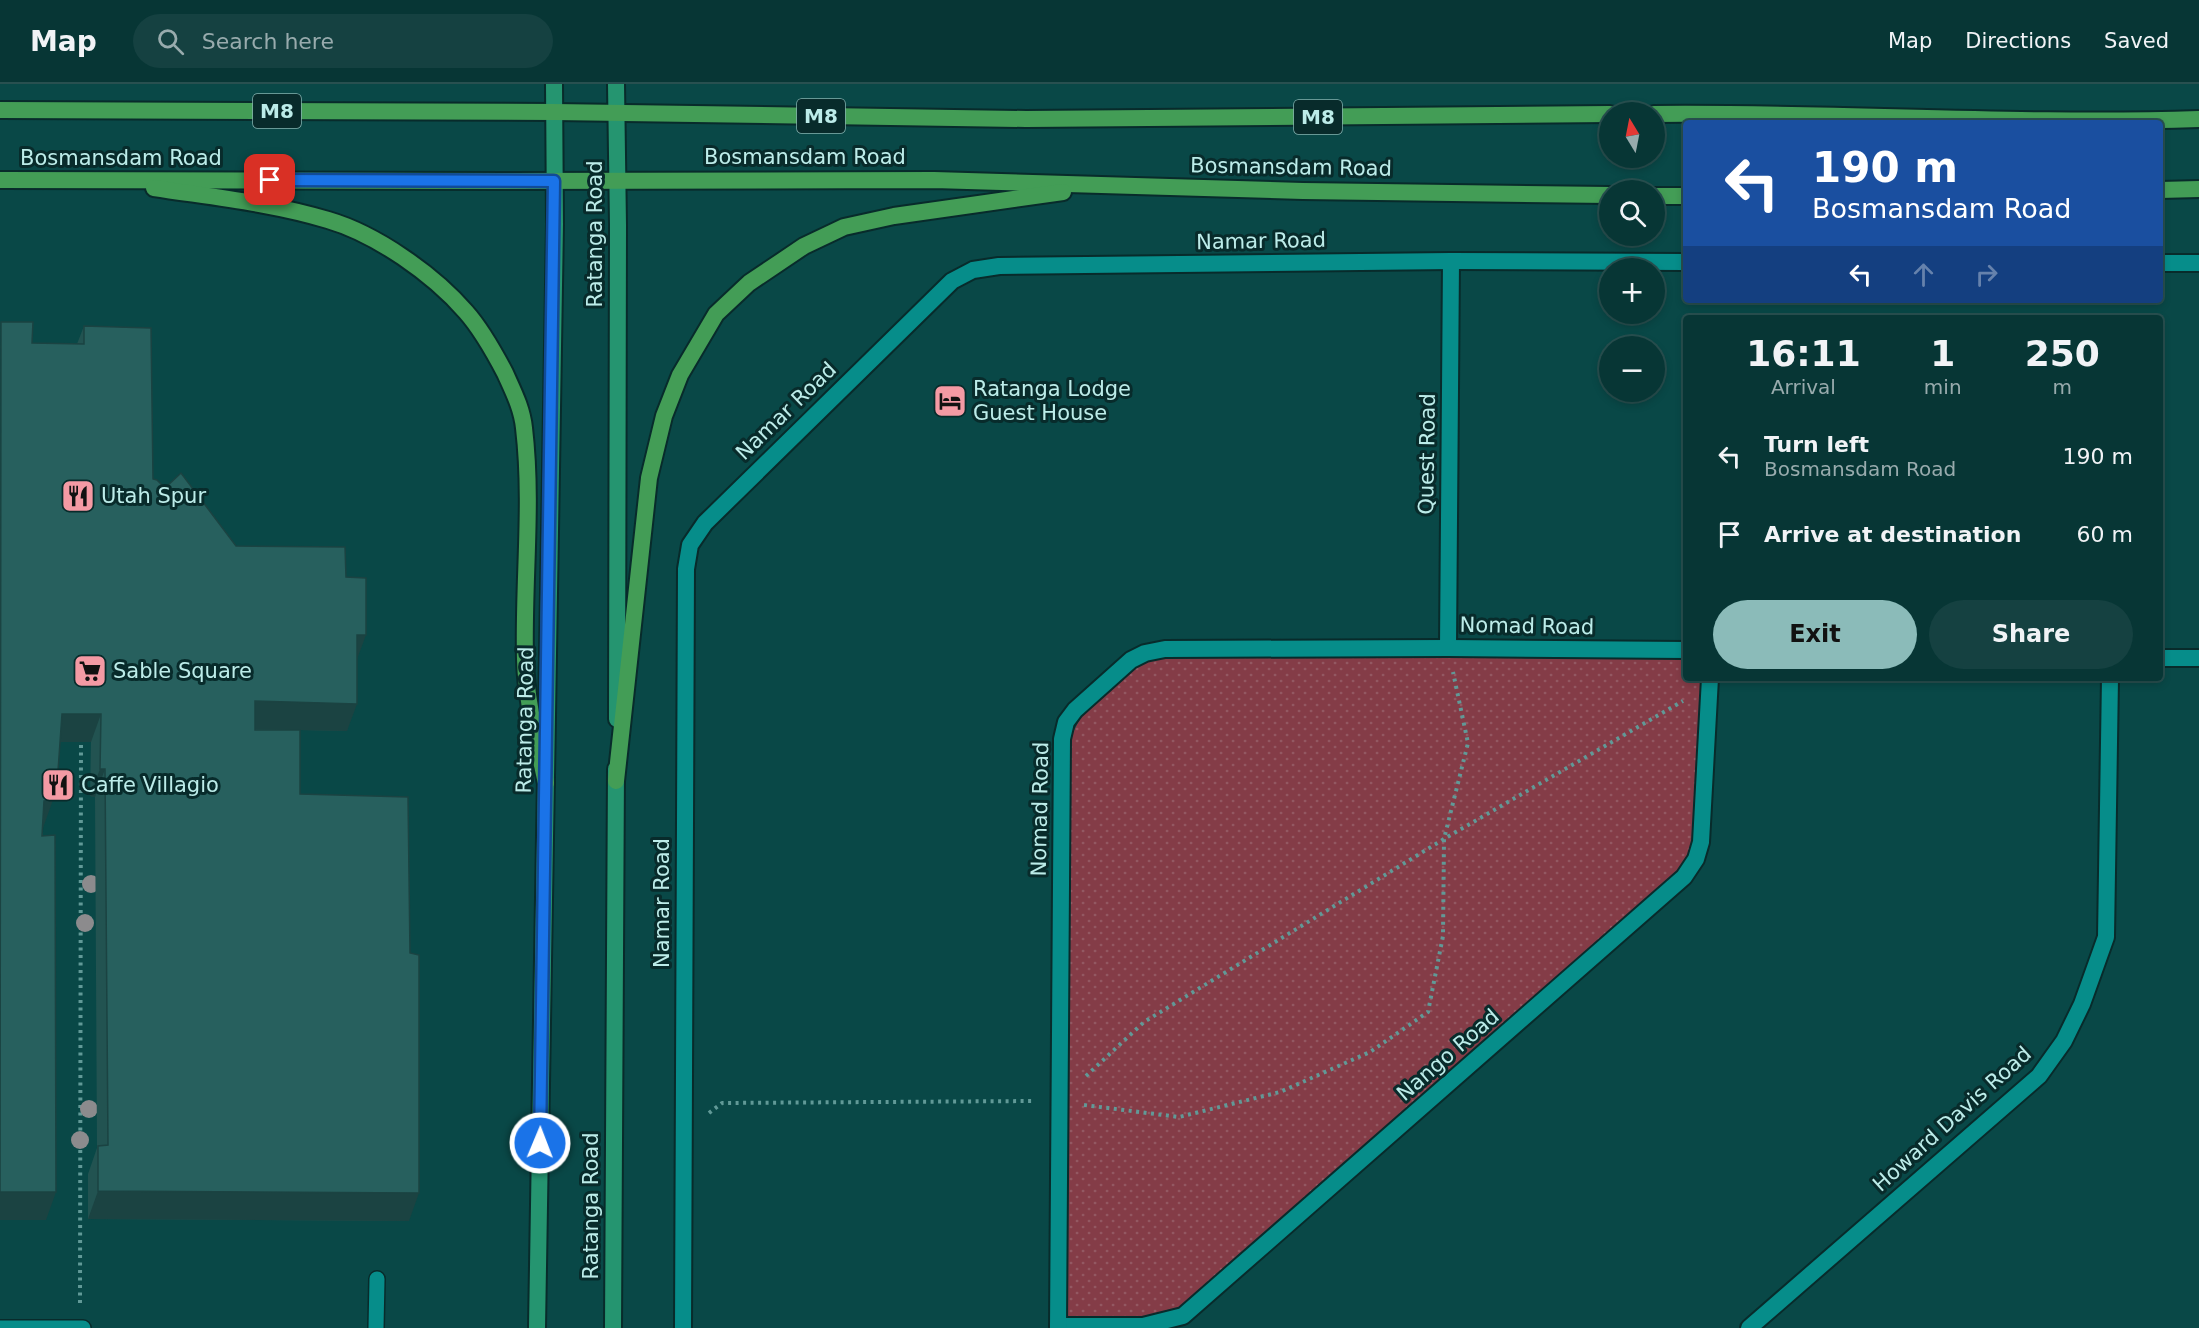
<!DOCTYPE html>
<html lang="en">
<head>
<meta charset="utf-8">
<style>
	body { margin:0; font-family:"DejaVu Sans",sans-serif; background:#154141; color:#f1f3f6; height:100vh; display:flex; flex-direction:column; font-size:22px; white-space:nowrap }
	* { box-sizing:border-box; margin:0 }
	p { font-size:20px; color:#98abad }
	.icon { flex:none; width:33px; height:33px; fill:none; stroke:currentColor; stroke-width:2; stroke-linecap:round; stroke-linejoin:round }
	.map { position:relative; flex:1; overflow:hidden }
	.sheet { position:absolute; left:1683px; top:231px; width:480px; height:366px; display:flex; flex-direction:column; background:#073635; border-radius:6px; box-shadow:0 3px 9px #0003,0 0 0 2px #285050 }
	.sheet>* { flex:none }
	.top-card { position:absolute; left:1683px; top:36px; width:480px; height:183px; border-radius:6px; box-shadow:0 3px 9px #0003,0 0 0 2px #285050; background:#1a4fa0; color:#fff; overflow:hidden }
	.needle { width:39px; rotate:350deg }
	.controls { position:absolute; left:1599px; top:18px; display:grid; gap:12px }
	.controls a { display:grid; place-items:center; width:66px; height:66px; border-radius:50%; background:#073635; box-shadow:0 3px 9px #0003,0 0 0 2px #285050; font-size:30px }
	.pin { position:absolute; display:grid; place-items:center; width:51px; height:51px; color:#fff; margin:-26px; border-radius:12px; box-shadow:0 3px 9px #0006 }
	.me { position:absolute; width:66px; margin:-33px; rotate:1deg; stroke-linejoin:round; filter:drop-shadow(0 0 4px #0008) }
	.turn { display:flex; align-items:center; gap:21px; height:126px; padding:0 30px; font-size:27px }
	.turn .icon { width:78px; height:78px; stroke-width:2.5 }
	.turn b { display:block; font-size:42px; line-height:51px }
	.lanes { display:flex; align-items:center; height:57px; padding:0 30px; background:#0003; justify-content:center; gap:30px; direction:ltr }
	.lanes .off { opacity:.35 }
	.eta { display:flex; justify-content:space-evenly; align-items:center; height:102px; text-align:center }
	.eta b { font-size:36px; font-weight:700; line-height:42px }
	.button { display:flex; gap:12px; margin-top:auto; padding:12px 30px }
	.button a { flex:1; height:69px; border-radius:36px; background:#8bbbb9; color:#111; font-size:24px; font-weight:700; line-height:69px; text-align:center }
	.button a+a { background:#154141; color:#f1f3f6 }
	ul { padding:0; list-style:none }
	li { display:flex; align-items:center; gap:18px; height:78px; padding:0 30px }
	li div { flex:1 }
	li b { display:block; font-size:22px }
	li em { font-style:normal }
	header { display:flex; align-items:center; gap:36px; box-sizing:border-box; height:84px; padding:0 30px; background:#073635; border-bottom:2px solid #285050 }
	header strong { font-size:28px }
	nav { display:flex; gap:33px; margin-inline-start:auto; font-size:21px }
	.search { width:420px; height:54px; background:#154141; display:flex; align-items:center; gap:15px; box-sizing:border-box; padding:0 21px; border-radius:33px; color:#98abad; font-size:22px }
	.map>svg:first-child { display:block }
	.park { fill:url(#park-dots) }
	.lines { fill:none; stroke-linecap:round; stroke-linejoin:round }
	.service-casing { stroke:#082b2b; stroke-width:18 }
	.minor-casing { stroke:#082b2b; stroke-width:20 }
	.secondary-casing { stroke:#082b2b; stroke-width:20 }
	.primary-casing { stroke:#082b2b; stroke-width:20 }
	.path { stroke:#619997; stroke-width:4; stroke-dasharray:3 4.5; stroke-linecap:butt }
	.service { stroke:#068d8a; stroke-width:15 }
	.minor { stroke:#068d8a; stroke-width:16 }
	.secondary { stroke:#259570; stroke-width:16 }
	.primary { stroke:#439d56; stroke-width:16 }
	.tree { fill:#8c8b8d }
	.wall { fill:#225351 }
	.shaded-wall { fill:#1b4342 }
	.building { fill:#27605e; stroke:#1b4342; stroke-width:1.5 }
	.route-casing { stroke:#114b97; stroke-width:15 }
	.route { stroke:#1a73e8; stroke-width:10 }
	.labels { text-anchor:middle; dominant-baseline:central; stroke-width:6; stroke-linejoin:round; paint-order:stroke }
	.shield { fill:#082b2b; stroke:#86b2b0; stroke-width:1.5 }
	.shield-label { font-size:20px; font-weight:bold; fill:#bcece9 }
	.street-label { font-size:21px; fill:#bcece9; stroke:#082b2b }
	.poi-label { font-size:21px; fill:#bcece9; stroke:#082b2b; text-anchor:start }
</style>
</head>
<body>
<header>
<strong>Map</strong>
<div class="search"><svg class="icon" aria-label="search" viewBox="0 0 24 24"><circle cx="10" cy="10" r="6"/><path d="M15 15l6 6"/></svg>Search here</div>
<nav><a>Map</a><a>Directions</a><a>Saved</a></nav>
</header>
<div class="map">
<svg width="2199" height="1244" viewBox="0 0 2199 1244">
	<defs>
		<pattern id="park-dots" width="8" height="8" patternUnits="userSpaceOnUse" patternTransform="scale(1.5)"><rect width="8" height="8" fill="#843c47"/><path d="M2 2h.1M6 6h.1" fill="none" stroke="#935862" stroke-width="1.8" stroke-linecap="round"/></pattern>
	</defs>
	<rect width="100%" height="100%" fill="#094847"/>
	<polygon class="park" points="1170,562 1686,563 1686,594 1710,594 1708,757 1689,793 1181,1233 1061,1242 1070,654 1082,631 1139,576"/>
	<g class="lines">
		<g class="service-casing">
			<g id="service">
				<polyline points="0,1244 83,1244"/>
				<polyline points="376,1244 377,1195"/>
			</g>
		</g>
		<g class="minor-casing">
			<g id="minor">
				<polyline points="2160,179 2199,179"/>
				<polyline points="1448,564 1451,177"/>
				<polyline points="2160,574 2199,574"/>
				<polyline points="1058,1242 1143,1242 1183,1232 1684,793 1696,775 1701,758 1710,594"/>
				<polyline points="683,1244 686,485 690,461 705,439 952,197 973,186 999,182 1451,177 1686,178"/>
				<polyline points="1058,1244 1062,655 1066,638 1075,626 1131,576 1145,569 1165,565 1448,564 1686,566"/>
				<polyline points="1749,1244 2039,992 2064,957 2082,920 2106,853 2110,594"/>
			</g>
		</g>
		<g class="secondary-casing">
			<g id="secondary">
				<polyline points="616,0 618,141 617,635"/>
				<polyline points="537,1244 555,140 554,0"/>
				<polyline points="613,1244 616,685"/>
			</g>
		</g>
		<g class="primary-casing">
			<g id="primary">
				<polyline points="0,26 554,28 1026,35 1610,30"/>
				<path d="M1654 30C1836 28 2018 41 2199 35"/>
				<polyline points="0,96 508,97 934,96 1303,107 1610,111"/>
				<path d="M154 104C212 113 272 119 328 136 376 150 433 190 466 228 482 246 494 268 505 289 513 307 522 324 524 344 533 420 523 498 525 575 526 617 537 658 546 699"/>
				<polyline points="2160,106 2199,105"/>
				<polyline points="1654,112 1686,112"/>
				<polyline points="616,697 649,394 664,332 680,291 716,230 749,199 804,162 844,143 894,132 1063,108"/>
			</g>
		</g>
		<g class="path">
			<polyline points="1086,992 1144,938 1444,755 1683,617"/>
			<polyline points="1084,1021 1179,1033 1280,1008 1370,968 1428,928 1443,852 1444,755 1468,659 1453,588"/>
			<polyline points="709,1029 722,1019 1034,1017"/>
			<polyline points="80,1219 81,658"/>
		</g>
		<use href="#service" class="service"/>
		<use href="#minor" class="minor"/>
		<use href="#secondary" class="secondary"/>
		<use href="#primary" class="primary"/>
	</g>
	<g class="tree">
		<circle cx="91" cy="800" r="9"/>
		<circle cx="85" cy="839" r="9"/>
		<circle cx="89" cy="1025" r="9"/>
		<circle cx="80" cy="1056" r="9"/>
	</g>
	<polygon class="wall" points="1,238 32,259 77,260 84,242 153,395 236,462 346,493 357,577 347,647 300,646 300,710 409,1137 88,1135 88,1090 97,1064 95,713 90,712 91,658 60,658 52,705 43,743 46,1136 0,1136"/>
	<g class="shaded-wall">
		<polygon points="357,551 366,551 356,578"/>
		<polygon points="255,617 357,620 347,647 245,645"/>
		<polygon points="62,630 101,630 91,658 52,658"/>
		<polygon points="100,685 105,685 95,713 90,712"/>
		<polygon points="50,687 58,687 48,715"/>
		<polygon points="53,716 43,744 44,717"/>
		<polygon points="98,1107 419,1109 409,1137 88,1135"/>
		<polygon points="0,1108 56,1108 46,1136 0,1136"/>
	</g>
	<polygon class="building" points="1,238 33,238 32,259 84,260 84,242 151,244 153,395 157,396 165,404 181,389 236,462 345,463 346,493 366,494 366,551 357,551 357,620 255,617 255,646 300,646 300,710 408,713 410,869 419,871 419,1109 98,1107 98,1062 108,1061 105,685 100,685 101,630 62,630 58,687 50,687 53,716 44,717 42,752 55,751 56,1108 0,1108"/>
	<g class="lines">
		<g class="route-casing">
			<polyline id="route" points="270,96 554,97 540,1059"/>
		</g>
		<use href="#route" class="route"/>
	</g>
	<defs>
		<g id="hotel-square" transform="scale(1.725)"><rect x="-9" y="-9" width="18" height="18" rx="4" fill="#f49aa4" stroke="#082b2b"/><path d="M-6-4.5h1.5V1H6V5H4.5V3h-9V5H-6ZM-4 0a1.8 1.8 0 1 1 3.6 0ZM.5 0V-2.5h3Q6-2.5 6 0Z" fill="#111"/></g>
		<g id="restaurant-square" transform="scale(1.725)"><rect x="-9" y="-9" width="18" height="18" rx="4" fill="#f49aa4" stroke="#082b2b"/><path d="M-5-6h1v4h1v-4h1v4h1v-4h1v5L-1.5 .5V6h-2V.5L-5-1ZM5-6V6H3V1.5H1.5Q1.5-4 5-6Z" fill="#111"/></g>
		<g id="supermarket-square" transform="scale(1.725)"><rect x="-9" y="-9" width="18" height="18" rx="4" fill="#f49aa4" stroke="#082b2b"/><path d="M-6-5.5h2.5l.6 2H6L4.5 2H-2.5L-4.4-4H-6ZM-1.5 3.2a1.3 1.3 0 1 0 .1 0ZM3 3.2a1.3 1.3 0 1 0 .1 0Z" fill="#111"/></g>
	</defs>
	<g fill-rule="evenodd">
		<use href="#hotel-square" x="950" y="317"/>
		<use href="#restaurant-square" x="78" y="412"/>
		<use href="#supermarket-square" x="90" y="587"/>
		<use href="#restaurant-square" x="58" y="701"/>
	</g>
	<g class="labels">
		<g class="shield">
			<rect x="253" y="10" width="48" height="34" rx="4.5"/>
			<rect x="797" y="15" width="48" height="34" rx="4.5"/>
			<rect x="1294" y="16" width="48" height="34" rx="4.5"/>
		</g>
		<g class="shield-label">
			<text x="277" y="27">M8</text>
			<text x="821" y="32">M8</text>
			<text x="1318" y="33">M8</text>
		</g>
		<g class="street-label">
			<text x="805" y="73">Bosmansdam Road</text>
			<text x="121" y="74">Bosmansdam Road</text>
			<text transform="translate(1291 83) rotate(1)">Bosmansdam Road</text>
			<text transform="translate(595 150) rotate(-90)">Ratanga Road</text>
			<text transform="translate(1261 157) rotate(-1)">Namar Road</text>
			<text transform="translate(786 327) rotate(-44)">Namar Road</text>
			<text transform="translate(1427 370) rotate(-89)">Quest Road</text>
			<text transform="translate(1527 542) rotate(1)">Nomad Road</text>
			<text transform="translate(525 636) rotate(-89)">Ratanga Road</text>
			<text transform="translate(1040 725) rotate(-89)">Nomad Road</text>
			<text transform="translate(662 819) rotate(-90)">Namar Road</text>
			<text transform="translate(1448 971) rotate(-41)">Nango Road</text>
			<text transform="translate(1952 1035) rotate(-42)">Howard Davis Road</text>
			<text transform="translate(591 1122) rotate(-90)">Ratanga Road</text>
		</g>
		<g class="poi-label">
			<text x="973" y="305">Ratanga Lodge<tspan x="973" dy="24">Guest House</tspan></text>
			<text x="101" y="412">Utah Spur</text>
			<text x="113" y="587">Sable Square</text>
			<text x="81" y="701">Caffe Villagio</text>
		</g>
	</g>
</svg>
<div class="controls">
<a><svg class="needle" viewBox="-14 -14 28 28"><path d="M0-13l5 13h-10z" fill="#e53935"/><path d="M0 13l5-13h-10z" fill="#98abad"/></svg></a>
<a><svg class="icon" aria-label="search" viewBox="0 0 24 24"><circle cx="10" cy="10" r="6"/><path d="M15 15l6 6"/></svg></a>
<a>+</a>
<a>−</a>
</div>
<div class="pin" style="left:270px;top:96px;background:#d93025"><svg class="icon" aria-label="arrive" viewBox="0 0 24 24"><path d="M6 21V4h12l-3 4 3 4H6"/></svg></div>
<svg class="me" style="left:540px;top:1059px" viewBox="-20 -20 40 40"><circle r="17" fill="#1a73e8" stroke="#fff" stroke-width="3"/><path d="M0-11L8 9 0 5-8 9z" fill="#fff"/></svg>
<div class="top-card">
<div class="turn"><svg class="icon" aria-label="left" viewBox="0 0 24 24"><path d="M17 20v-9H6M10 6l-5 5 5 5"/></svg><div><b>190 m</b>Bosmansdam Road</div></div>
<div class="lanes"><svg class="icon" aria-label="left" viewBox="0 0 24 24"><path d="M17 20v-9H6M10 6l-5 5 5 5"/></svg><svg class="icon off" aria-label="ahead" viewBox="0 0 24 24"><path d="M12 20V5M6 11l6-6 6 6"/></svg><svg class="icon off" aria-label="right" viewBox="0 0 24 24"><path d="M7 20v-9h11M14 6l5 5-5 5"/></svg></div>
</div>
<section class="sheet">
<div class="eta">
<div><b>16:11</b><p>Arrival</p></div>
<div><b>1</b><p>min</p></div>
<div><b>250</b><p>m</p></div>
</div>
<ul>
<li><svg class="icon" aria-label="left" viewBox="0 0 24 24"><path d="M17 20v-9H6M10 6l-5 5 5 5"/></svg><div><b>Turn left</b><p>Bosmansdam Road</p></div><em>190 m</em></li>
<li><svg class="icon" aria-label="arrive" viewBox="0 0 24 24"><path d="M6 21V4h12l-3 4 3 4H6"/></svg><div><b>Arrive at destination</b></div><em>60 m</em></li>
</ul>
<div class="button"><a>Exit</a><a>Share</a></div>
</section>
</div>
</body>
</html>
